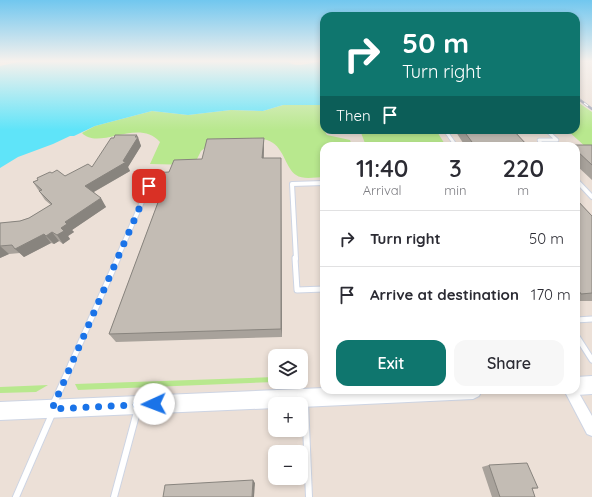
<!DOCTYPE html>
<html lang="en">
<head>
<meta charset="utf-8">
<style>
	body { margin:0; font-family:Quicksand,sans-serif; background:#f7f7f7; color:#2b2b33; height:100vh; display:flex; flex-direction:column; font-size:15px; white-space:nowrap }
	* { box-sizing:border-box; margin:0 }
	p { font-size:13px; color:#7c7c81 }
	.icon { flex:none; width:22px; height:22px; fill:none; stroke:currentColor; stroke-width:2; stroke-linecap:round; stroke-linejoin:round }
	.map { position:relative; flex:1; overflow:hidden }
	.details { position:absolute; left:320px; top:142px; width:260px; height:252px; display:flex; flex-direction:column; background:#fff; border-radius:12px; box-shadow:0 2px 6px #0003 }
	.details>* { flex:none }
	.banner { position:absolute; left:320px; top:12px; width:260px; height:122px; border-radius:12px; box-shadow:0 2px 6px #0003; background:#0f766e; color:#fff; overflow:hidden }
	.controls { position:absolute; left:268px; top:349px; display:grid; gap:8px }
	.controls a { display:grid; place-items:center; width:40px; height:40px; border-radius:8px; background:#fff; box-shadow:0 2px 6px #0003; font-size:20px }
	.pin { position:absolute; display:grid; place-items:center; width:34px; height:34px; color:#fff; margin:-17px; border-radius:8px; box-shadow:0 2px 6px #0006 }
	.me { position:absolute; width:44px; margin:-22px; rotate:268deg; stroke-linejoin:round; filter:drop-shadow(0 0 3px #0008) }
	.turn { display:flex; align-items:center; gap:14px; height:84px; padding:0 16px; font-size:18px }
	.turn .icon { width:52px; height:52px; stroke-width:2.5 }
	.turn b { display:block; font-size:28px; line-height:34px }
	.then { display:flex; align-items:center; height:38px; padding:0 16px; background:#0003; gap:8px; font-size:15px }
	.eta { display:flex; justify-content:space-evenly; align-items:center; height:68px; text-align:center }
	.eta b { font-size:24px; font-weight:600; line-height:28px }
	.primary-button { display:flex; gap:8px; margin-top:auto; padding:8px 16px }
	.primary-button a { flex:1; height:46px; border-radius:12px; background:#0f766e; color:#fff; font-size:16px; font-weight:600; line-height:46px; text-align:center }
	.primary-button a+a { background:#f7f7f7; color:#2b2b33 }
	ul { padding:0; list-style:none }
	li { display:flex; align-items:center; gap:12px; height:56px; padding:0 16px; border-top:1px solid #e1e1e2 }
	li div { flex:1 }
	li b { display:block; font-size:15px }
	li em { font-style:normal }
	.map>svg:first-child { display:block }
	.green { fill:#b8e88e }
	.water { fill:#5fe4f9 }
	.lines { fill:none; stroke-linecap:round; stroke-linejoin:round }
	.lane-far3-casing { stroke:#cdd4e3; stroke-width:4.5 }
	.lane-far2-casing { stroke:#cdd4e3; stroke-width:6 }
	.lane-far1-casing { stroke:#cdd4e3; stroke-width:7 }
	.lane-casing { stroke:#cdd4e3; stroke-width:8 }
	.street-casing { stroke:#cdd4e3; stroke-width:2 }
	.secondary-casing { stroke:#cdd4e3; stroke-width:2 }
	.lane-far3 { stroke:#fff; stroke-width:3 }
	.lane-far2 { stroke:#fff; stroke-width:4 }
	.lane-far1 { stroke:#fff; stroke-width:5 }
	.lane { stroke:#fff; stroke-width:6 }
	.street { fill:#fff; fill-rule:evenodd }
	.secondary { fill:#fff; fill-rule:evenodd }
	.rail-casing { stroke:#9aa1b4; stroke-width:2.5 }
	.rail { stroke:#fff; stroke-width:1.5; stroke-dasharray:5; stroke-linecap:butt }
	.wall { fill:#a8a29b }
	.shaded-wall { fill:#88847e }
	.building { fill:#c3bcb4; stroke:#88847e }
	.route { stroke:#1a73e8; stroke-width:7; stroke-dasharray:0 12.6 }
</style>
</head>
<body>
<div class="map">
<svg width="592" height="497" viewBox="0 0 592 497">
	<rect width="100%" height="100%" fill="#ece0d7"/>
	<g class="green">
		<polygon points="576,101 592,112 592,149 588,149 567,130 576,130"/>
		<path d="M283 105H324V130L327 135 350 140 352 146H324V177C316 177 303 180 296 175 285 168 284 145 267 140 249 134 224 143 206 147L201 151 194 165 150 164 160 142C138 117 99 151 82 133L95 126 152 111 188 115 231 110 263 111Z"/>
		<polygon points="360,130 436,130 446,146 366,146"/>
		<polygon points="275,377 275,382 78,390 75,384"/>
		<polygon points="48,385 36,392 0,393 0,387"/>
	</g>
	<path class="water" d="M22 61H290L288 62C299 69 312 61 324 61V105H283L263 111 231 110 188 115 152 111 95 126 74 136H70L53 144 18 157 0 168V66Z"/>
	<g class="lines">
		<g class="lane-far3-casing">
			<g id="lane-far3">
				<polyline points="445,130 456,146"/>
				<polyline points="542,146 539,140 557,140 546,130"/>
			</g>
		</g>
		<g class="lane-far2-casing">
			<g id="lane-far2">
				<polyline points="576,180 592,197"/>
				<polyline points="117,259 149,186"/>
				<polyline points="296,259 292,184 324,183"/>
			</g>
		</g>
		<g class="lane-far1-casing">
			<g id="lane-far1">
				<polyline points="295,258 297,290 324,289"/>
				<polyline points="576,320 592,319"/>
				<polyline points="576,335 592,360"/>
				<polyline points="71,364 118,258"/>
			</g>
		</g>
		<g class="lane-casing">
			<g id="lane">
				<polyline points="305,401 309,497"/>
				<polyline points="53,405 72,363"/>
				<polyline points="16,497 52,414"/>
				<polyline points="114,497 138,408"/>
			</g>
		</g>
		<g class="street-casing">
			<polygon id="street" points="576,388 592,416 592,436 587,434 564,390 576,390"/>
		</g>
		<g class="secondary-casing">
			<g id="secondary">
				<polygon points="592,376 592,394 576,395 570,392 569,390 576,390 576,377"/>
				<polygon points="324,388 324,390 482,390 479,396 473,399 301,407 301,404 275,404 275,408 0,420 0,402"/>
			</g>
		</g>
		<use href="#lane-far3" class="lane-far3"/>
		<use href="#lane-far2" class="lane-far2"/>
		<use href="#lane-far1" class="lane-far1"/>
		<use href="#lane" class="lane"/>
		<use href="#street" class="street"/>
		<use href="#secondary" class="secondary"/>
		<g class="rail-casing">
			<polyline id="rail" points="576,97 592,109"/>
		</g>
		<use href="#rail" class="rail"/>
	</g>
	<g class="wall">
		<polygon points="456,130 513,130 528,146 465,146 456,132"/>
		<polygon points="138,137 141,146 128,167 130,171 94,192 106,207 72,230 74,232 68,236 70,239 63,244 59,241 54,244 51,243 24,257 20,253 9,254 0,258 0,223 20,221 29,218 51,205 45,200 33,182 52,173 65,176 92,167"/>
		<polygon points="264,138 264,158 281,166 282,337 116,342 109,334 160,197 150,198 147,189 169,172"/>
		<polygon points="571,145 592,145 592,180 576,165 576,146 571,146"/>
		<polygon points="576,199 592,216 592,301 576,301"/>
		<polygon points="489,465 538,488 532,489 535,497 492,497 482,467"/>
	</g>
	<g class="shaded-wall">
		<polygon points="137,135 141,146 128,167 130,171 90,194 85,186 123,161"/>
		<polygon points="264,138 264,146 263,166 262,158"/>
		<polygon points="281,158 281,166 282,337 281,329"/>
		<polygon points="101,198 106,207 72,230 74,232 68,236 70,239 63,244 57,235 65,222"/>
		<polygon points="52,232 59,241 54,244 46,236"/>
		<polygon points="44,234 51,243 24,257 15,249"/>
		<polygon points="0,246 9,254 0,258"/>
		<polygon points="253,480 255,483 254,497 252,497"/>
	</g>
	<g class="building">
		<polygon points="463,130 513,130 528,146 475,146"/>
		<polygon points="115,135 137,135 135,137 138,137 123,161 126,162 85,186 101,198 65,222 67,224 61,228 64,231 57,235 52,232 46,236 44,234 15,249 12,245 0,246 0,223 20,221 29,218 52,204 39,191 42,190 33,182 38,180 37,178 50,172 52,173 57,170 65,176 88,164 92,167 111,138 114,138"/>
		<polygon points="264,138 262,158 281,158 281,329 109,334 163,189 147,189 153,173 169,172 174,160 202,159 207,139"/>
		<polygon points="571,145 592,145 592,165 576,150 576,146"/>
		<polygon points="576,199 592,216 592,293 581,294 576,286"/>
		<polygon points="527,463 538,488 532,488 535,497 500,497 489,465"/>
		<polygon points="253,480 252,497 163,497 165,485"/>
	</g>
	<linearGradient id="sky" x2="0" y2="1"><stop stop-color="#71c7ef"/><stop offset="0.47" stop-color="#f6f1ed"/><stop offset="1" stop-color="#f6f1ed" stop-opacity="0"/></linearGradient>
	<rect width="592" height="130" fill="url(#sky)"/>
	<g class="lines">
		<polyline class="route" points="149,186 52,409 154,404"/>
	</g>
</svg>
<div class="controls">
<a><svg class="icon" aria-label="layers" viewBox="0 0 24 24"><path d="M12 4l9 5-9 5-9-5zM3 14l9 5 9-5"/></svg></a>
<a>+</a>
<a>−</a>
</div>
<div class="pin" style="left:149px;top:186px;background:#d93025"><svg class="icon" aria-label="arrive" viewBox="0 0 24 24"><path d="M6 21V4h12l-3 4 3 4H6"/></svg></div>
<svg class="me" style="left:154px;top:404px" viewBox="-20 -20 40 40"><circle r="19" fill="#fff"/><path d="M0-13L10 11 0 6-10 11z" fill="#1a73e8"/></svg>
<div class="banner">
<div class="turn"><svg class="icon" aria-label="right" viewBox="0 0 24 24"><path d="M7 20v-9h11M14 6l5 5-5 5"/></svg><div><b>50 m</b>Turn right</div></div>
<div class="then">Then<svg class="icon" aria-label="arrive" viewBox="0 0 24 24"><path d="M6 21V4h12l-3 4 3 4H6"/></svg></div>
</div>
<section class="details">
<div class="eta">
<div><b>11:40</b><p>Arrival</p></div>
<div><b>3</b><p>min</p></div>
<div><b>220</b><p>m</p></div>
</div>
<ul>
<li><svg class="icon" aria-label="right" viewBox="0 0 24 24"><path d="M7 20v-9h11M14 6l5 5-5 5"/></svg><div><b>Turn right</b></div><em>50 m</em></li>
<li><svg class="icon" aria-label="arrive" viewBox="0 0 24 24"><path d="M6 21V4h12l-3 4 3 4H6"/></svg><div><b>Arrive at destination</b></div><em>170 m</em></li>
</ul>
<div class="primary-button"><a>Exit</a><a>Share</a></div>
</section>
</div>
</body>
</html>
